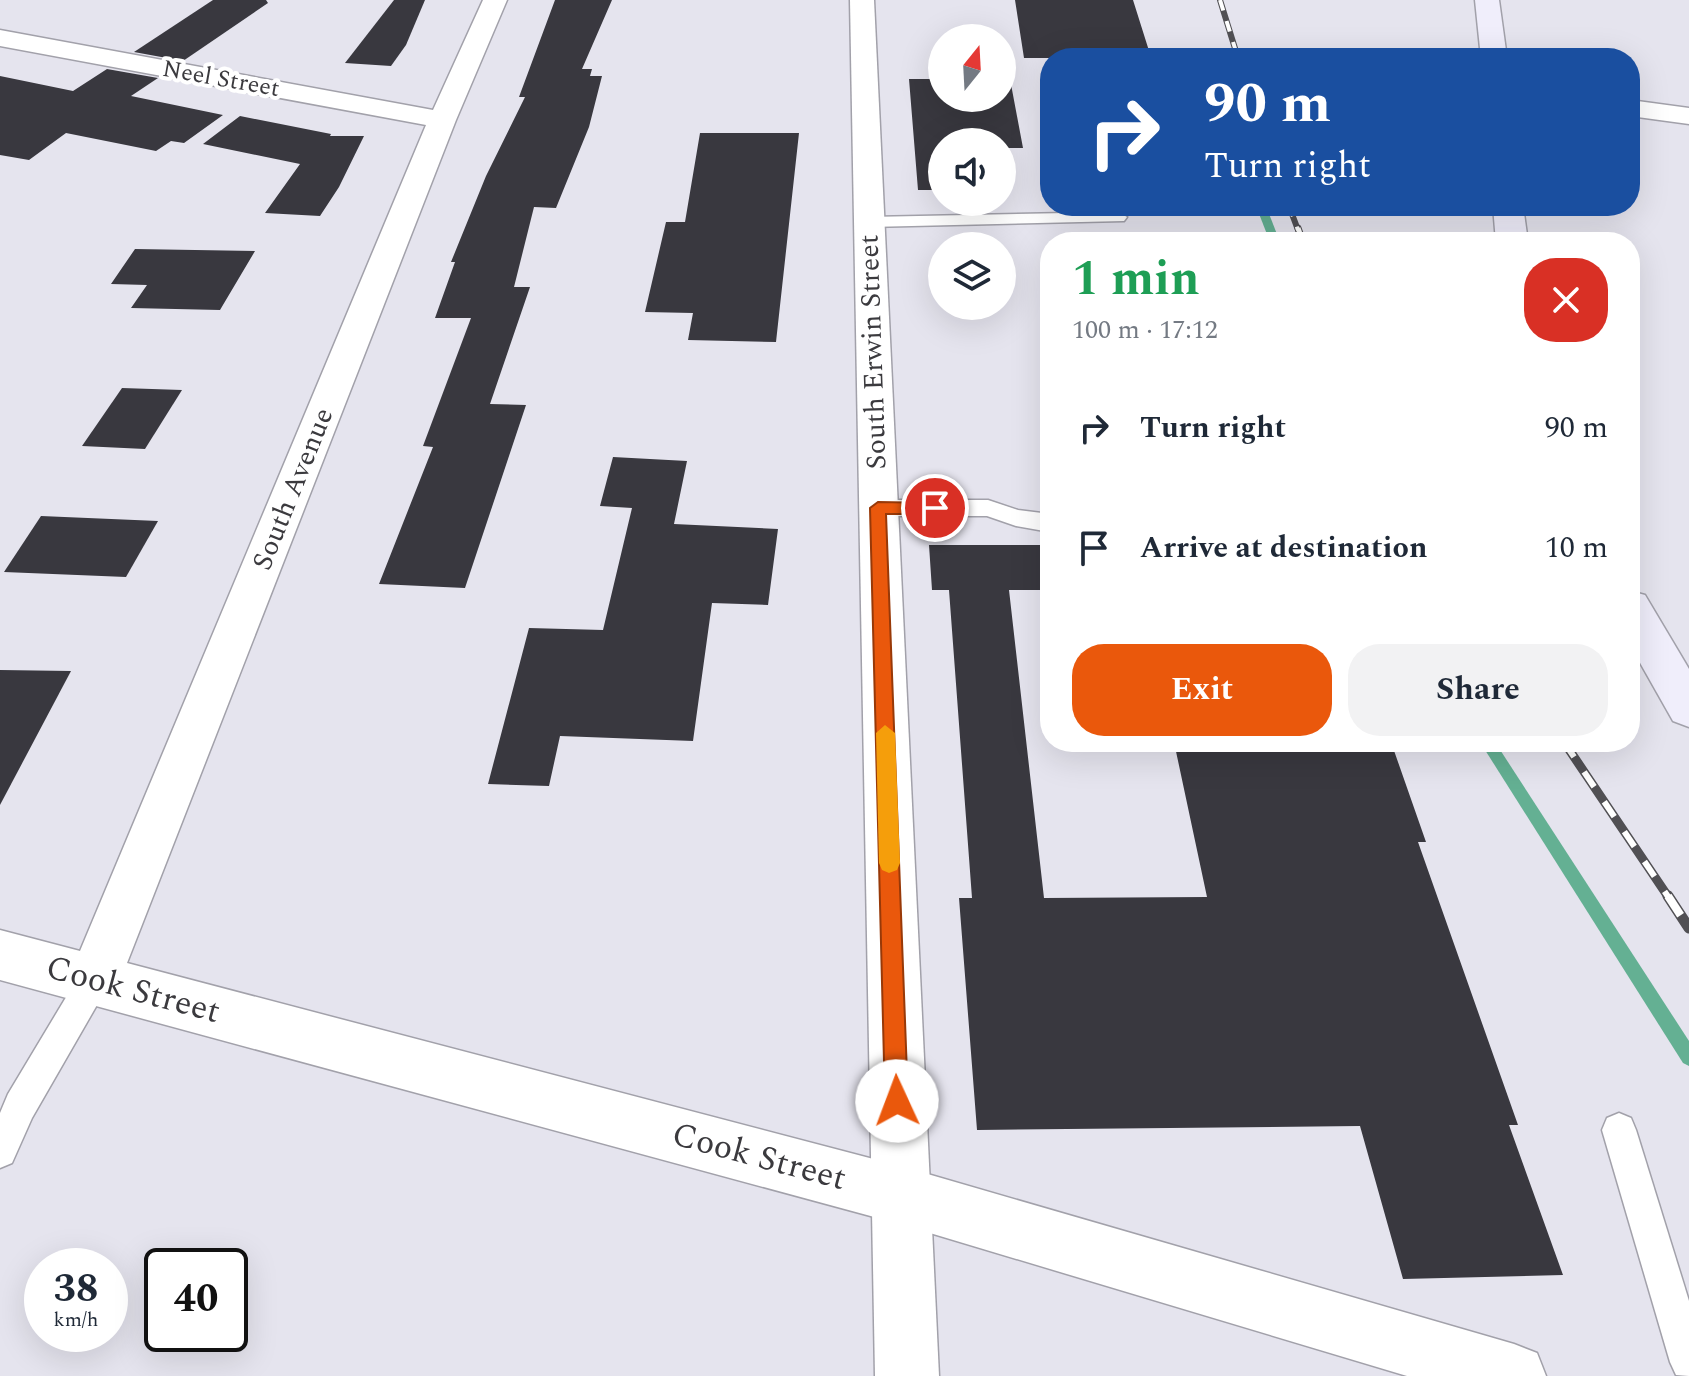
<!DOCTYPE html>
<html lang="en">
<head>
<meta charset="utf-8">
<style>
	body { margin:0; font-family:Spectral,serif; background:#f2f2f3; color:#1f2937; height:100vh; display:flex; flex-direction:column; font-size:30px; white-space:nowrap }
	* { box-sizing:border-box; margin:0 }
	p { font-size:26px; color:#747a83 }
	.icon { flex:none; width:44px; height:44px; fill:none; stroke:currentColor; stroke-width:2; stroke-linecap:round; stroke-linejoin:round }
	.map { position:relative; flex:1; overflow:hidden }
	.drawer { position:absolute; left:1040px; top:232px; width:600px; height:520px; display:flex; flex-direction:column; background:#fff; border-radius:32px; box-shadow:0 8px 32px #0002 }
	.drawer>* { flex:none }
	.banner { position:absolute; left:1040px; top:48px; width:600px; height:168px; border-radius:32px; box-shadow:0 8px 32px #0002; background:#1a4fa0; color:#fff; overflow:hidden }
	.needle { width:52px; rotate:18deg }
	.buttons { position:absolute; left:928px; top:24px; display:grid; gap:16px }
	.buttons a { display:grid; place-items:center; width:88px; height:88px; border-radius:50%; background:#fff; box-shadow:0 8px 32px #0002; font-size:40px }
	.speed { position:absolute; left:24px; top:1248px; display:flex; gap:16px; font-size:40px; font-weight:700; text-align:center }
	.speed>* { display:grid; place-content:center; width:104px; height:104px; border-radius:50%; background:#fff; box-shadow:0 8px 32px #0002; line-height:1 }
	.speed small { font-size:20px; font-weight:400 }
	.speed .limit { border:4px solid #111; border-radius:12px; background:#fff; color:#111 }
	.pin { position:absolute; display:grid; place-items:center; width:68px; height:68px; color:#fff; margin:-34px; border:4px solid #fff; border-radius:50%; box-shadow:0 2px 8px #0007 }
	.me { position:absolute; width:88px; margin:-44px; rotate:358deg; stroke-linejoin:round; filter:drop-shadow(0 0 6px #0008) }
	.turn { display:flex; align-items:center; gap:28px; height:168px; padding:0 32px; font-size:36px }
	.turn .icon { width:104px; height:104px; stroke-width:2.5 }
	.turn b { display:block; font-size:56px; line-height:68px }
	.round { display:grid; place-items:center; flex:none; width:84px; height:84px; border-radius:32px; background:#f2f2f3 }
	.headline { display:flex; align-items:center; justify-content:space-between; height:136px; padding:0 32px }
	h1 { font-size:48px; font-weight:700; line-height:60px; color:#1e9e55 }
	.action { display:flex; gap:16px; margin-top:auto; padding:16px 32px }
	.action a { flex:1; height:92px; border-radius:32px; background:#ea580c; color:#fff; font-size:32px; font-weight:700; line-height:92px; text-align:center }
	.action a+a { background:#f2f2f3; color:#1f2937 }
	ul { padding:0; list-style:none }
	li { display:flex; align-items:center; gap:24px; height:120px; padding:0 32px }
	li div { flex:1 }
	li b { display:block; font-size:30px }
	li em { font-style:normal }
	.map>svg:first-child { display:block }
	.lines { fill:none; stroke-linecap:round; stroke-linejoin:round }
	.stream { fill:#64b093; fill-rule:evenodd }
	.building { fill:#39383f }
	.service-casing { stroke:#a2a1aa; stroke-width:3 }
	.minor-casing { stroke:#a2a1aa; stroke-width:3 }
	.tertiary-casing { stroke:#a2a1aa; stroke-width:3 }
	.secondary-casing { stroke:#a2a1aa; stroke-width:3 }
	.service { fill:#fff; fill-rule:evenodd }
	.minor { fill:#fff; fill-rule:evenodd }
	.tertiary { fill:#fff; fill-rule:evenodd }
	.secondary { fill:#f0eefb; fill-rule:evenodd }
	.rail-far3-casing { stroke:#515054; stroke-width:6 }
	.rail-far2-casing { stroke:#515054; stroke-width:7 }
	.rail-far1-casing { stroke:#515054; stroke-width:9 }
	.rail-casing { stroke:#515054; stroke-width:11 }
	.rail-far3 { stroke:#fff; stroke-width:4; stroke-dasharray:11; stroke-linecap:butt }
	.rail-far2 { stroke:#fff; stroke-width:5; stroke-dasharray:14; stroke-linecap:butt }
	.rail-far1 { stroke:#fff; stroke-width:6; stroke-dasharray:18; stroke-linecap:butt }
	.rail { stroke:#fff; stroke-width:8; stroke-dasharray:23; stroke-linecap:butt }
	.route { fill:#ea580c; stroke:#983908; stroke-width:2 }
	.slow { fill:#f59e0b }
	.labels { text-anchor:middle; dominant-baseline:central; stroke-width:8; stroke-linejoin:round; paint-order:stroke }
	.far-street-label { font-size:24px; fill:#3b3a3e; stroke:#fff }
	.street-label { font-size:28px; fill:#3b3a3e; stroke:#fff }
	.near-street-label { font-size:34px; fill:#3b3a3e; stroke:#fff }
</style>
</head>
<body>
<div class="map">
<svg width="1689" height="1376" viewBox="0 0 1689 1376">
	<rect width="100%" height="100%" fill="#e5e4ee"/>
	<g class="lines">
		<g class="stream">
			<polygon points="1256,206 1266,206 1280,242 1270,242"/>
			<polygon points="1480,742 1495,742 1689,1041 1689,1066 1683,1063"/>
		</g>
	</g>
	<g class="building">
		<polygon points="213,0 266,0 268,3 183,61 134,52"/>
		<polygon points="394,0 425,0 406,45 391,66 345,63"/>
		<polygon points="555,0 612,0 582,69 592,69 590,76 602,76 589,127 556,208 534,207 514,287 530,287 490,404 526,405 465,588 379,584 433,447 423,446 471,318 435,318 455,262 451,262 486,176 525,97 519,97"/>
		<polygon points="1015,0 1133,0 1150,54 1077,53 1078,58 1024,58"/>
		<polygon points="107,69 158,78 131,96 223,115 184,143 171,141 156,151 66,133 29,160 0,155 0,76 73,91"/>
		<polygon points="909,79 942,79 942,98 1002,98 1002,79 1010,79 1023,148 1002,148 1002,142 942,142 942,190 918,190"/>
		<polygon points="240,116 331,134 330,136 364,136 339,187 320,216 265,213 300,164 203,144"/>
		<polygon points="700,133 799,133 776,342 688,340 693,313 645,312 666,222 685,222"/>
		<polygon points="135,249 255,251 220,310 131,308 147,285 111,284"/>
		<polygon points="122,388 182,390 145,449 82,446"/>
		<polygon points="613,457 687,461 674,524 778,529 768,605 712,603 693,741 560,736 549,786 488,784 529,628 603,630 632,508 600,506"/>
		<polygon points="41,516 158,521 126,577 4,572"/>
		<polygon points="929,545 1046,545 1050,590 1009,590 1044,898 1207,897 1174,742 1391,742 1426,842 1418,842 1518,1125 1509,1125 1563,1275 1403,1279 1360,1126 977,1130 959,898 972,898 949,590 932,590"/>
		<polygon points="0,670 71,671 0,805"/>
	</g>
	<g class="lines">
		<g class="service-casing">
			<g id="service">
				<polygon points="1118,212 1127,217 1124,221 869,227 860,222 869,217"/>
				<polygon points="878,500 988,500 1018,510 1050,514 1050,532 1016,526 987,516 878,516 867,508"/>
				<polygon points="94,965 105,969 110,980 105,991 32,1118 12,1163 0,1168 0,1113 8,1094 83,969"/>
				<polygon points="1619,1113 1631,1118 1636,1130 1689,1301 1689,1376 1676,1375 1670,1362 1602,1130 1607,1118"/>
			</g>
		</g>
		<g class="minor-casing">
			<g id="minor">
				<polygon points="483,0 507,0 456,120 127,963 900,1166 1514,1344 1537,1353 1546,1376 1407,1376 900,1224 0,980 0,930 80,951 426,125 0,46 0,30 433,110"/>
				<polygon points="1630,100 1689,108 1689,124 1630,116"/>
			</g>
		</g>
		<g class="tertiary-casing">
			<polygon id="tertiary" points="850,0 874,0 939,1376 875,1376"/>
		</g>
		<g class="secondary-casing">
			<g id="secondary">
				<polygon points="1475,0 1499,0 1507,58 1481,58"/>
				<polygon points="1493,206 1523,206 1528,242 1496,242"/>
				<polygon points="1630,591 1645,595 1689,669 1689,727 1673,721 1630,645"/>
			</g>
		</g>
		<use href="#service" class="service"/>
		<use href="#minor" class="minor"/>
		<use href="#tertiary" class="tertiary"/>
		<use href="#secondary" class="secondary"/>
		<g class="rail-far3-casing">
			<g id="rail-far3">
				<polyline points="1220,0 1238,58"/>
				<polyline points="1289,206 1298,230"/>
			</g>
		</g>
		<g class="rail-far2-casing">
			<polyline id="rail-far2" points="1298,228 1303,242"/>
		</g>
		<g class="rail-far1-casing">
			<polyline id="rail-far1" points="1564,742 1669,898"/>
		</g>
		<g class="rail-casing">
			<polyline id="rail" points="1668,896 1689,928"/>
		</g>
		<use href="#rail-far3" class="rail-far3"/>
		<use href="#rail-far2" class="rail-far2"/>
		<use href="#rail-far1" class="rail-far1"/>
		<use href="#rail" class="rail"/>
	</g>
	<polygon class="route" points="878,502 935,503 943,508 935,514 886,514 908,1101 905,1109 897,1113 889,1109 885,1101 870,508"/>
	<polygon class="slow" points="885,725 895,733 900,863 897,870 889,873 882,870 879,863 876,733"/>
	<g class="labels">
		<g class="far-street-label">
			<text transform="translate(221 79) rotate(10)">Neel Street</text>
		</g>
		<g class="street-label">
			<text transform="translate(873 352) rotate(-92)">South Erwin Street</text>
			<text transform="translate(293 489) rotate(-68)">South Avenue</text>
		</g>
		<g class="near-street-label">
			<text transform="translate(133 990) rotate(15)">Cook Street</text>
			<text transform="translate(759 1157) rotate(15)">Cook Street</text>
		</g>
	</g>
</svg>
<div class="buttons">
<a><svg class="needle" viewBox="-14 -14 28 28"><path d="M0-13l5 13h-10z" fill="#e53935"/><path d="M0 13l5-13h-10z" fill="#747a83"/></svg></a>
<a><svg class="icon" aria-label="sound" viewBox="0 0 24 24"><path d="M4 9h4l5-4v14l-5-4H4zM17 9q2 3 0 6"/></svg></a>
<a><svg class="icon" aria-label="layers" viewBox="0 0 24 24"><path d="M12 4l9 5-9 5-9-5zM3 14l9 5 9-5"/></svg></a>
</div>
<div class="speed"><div>38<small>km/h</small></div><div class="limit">40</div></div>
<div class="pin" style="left:935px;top:508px;background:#d93025"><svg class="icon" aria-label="arrive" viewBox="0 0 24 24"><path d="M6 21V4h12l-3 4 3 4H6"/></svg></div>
<svg class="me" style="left:897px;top:1101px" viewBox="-20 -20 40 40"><circle r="19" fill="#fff"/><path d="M0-13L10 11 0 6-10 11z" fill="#ea580c"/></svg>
<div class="banner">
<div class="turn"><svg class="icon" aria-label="right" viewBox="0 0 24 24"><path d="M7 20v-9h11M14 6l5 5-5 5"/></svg><div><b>90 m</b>Turn right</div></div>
</div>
<section class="drawer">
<div class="headline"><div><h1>1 min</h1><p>100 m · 17:12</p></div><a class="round" style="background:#d93025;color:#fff"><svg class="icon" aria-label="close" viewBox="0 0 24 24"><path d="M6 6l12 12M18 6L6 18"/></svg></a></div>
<ul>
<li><svg class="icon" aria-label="right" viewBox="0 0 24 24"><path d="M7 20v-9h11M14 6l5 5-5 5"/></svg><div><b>Turn right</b></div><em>90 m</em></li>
<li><svg class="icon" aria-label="arrive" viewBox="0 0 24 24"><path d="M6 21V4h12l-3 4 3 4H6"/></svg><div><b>Arrive at destination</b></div><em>10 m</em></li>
</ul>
<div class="action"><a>Exit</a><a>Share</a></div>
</section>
</div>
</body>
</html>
